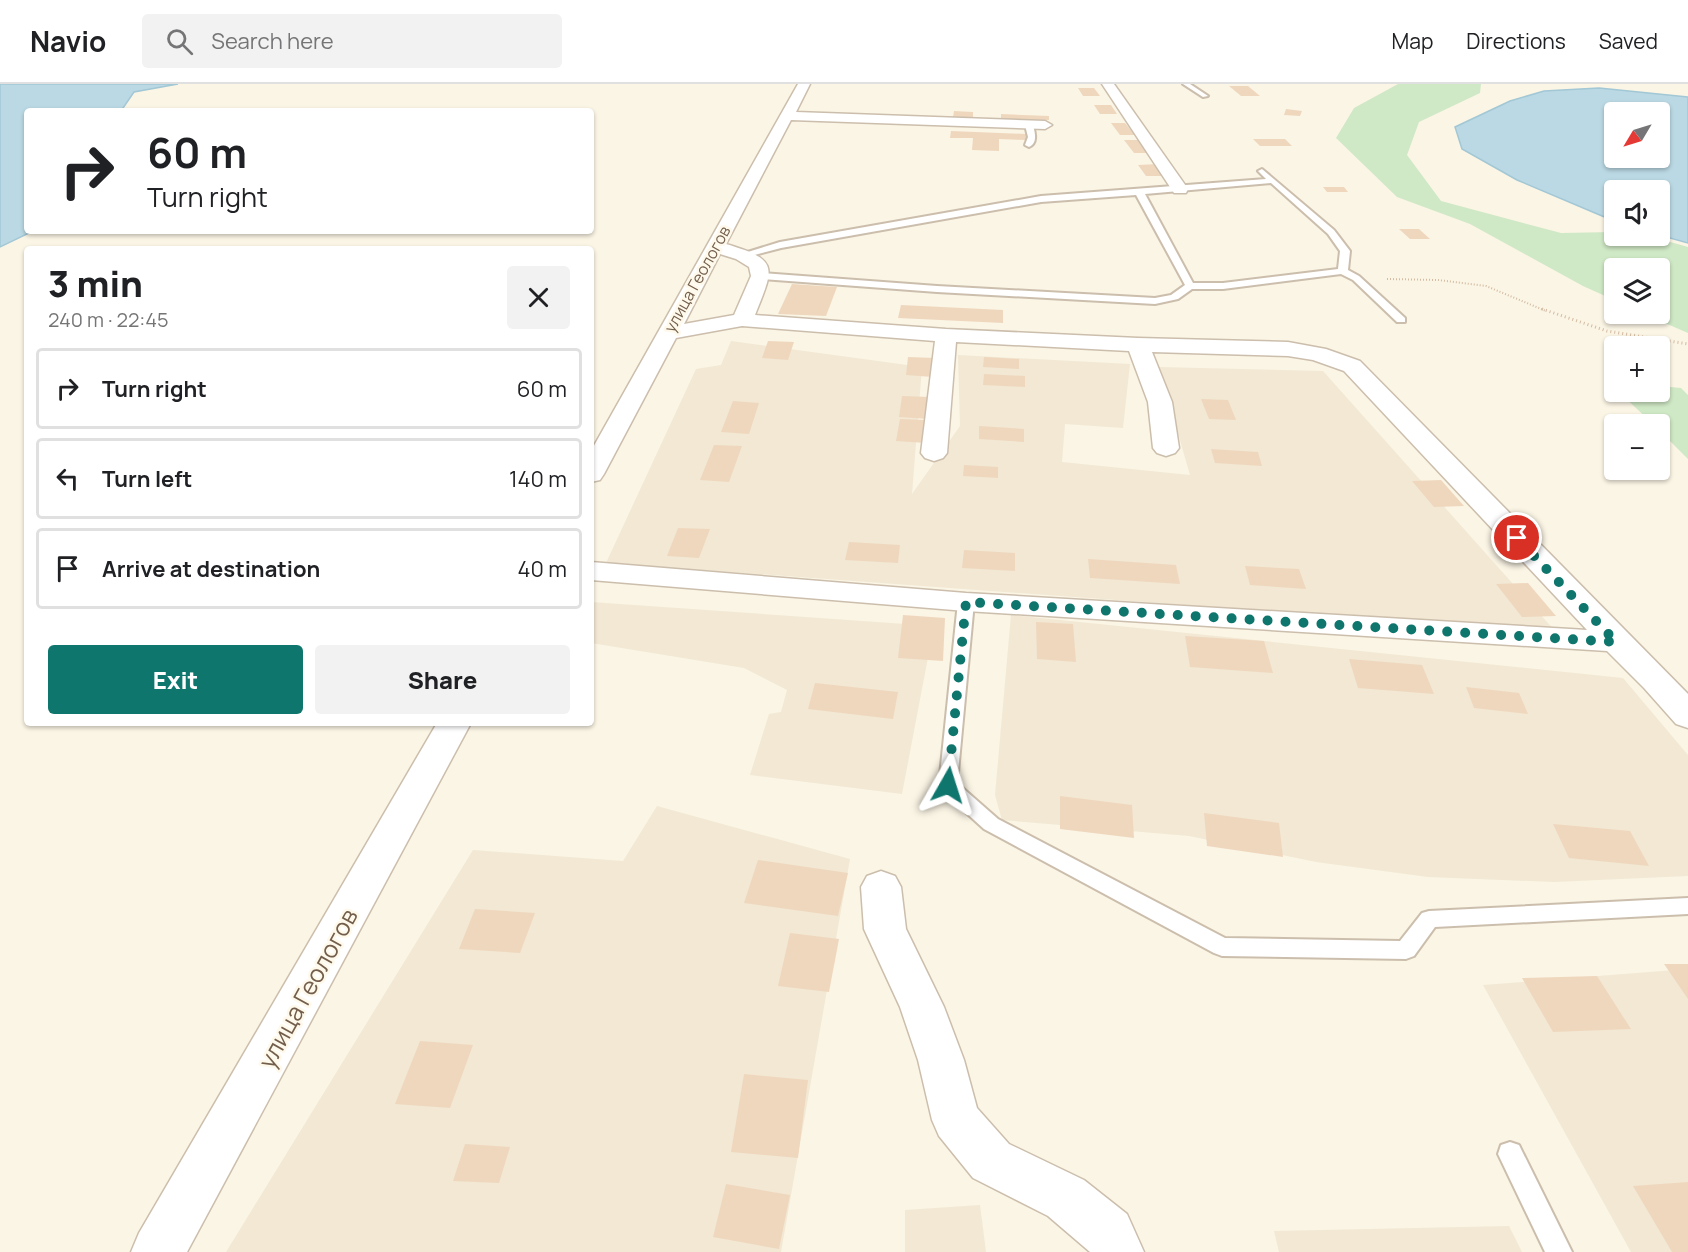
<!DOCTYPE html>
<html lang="en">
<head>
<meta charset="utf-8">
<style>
	body { margin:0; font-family:Manrope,sans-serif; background:#f2f2f2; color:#202124; height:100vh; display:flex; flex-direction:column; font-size:22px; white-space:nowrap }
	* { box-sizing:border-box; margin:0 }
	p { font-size:20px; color:#757577 }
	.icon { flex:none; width:33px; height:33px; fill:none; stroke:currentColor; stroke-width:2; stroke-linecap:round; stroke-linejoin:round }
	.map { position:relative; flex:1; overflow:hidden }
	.side { position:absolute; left:24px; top:162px; width:570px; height:480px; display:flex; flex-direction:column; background:#fff; border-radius:6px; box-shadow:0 2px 4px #0004 }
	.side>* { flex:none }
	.hud { position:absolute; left:24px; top:24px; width:570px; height:126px; border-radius:6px; box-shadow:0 2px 4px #0004; background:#fff; color:#202124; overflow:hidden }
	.needle { width:39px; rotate:232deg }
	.buttons { position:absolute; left:1604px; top:18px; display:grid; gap:12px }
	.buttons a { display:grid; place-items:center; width:66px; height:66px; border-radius:6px; background:#fff; box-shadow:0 2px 4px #0004; font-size:30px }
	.pin { position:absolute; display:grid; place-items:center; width:51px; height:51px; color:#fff; margin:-26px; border:3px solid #fff; border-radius:50%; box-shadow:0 2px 6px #0007 }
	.me { position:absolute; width:66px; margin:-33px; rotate:6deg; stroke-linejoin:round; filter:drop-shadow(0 0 4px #0008) }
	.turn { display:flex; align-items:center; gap:21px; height:126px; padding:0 24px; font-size:27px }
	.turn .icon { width:78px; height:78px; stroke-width:2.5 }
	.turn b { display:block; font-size:42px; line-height:51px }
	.round { display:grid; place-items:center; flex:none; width:63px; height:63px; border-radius:6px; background:#f2f2f2 }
	.overview { display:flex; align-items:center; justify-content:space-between; height:102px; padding:0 24px }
	h1 { font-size:36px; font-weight:800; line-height:45px }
	.primary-button { display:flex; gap:12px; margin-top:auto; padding:12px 24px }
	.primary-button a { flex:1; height:69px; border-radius:6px; background:#0f766e; color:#fff; font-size:24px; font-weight:800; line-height:69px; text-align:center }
	.primary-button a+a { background:#f2f2f2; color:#202124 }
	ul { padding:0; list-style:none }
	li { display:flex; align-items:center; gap:18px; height:81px; margin:0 12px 9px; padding:0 12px; border:3px solid #e0e0e0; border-radius:6px }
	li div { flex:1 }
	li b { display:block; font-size:22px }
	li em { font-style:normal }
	header { display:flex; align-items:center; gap:36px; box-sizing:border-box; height:84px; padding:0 30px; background:#fff; border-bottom:2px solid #e0e0e0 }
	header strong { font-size:28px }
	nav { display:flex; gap:33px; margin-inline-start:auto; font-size:21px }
	.search { width:420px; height:54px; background:#f2f2f2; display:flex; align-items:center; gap:15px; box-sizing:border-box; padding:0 21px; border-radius:6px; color:#757577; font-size:22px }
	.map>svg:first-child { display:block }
	.residential { fill:#f2e8d4 }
	.green { fill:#cfe8c5 }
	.water { fill:#bbd9e4; stroke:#a2c7d5; stroke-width:1.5; fill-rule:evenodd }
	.building { fill:#efd7be }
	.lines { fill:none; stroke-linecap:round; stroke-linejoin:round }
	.service-casing { stroke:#ccbeac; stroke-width:4 }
	.minor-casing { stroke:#ccbeac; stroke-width:3 }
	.path-far1 { stroke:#d4bba2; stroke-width:2; stroke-dasharray:1 2; stroke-linecap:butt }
	.path { stroke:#d4bba2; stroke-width:3; stroke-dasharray:1 3; stroke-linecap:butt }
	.service { fill:#fff; fill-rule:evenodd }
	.minor { fill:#fff; fill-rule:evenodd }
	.route { stroke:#0f766e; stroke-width:10; stroke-dasharray:0 18 }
	.labels { text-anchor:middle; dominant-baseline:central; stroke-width:5; stroke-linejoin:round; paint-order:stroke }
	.far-street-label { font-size:16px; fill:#735e4c; stroke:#fef9eb }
	.near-street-label { font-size:24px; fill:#735e4c; stroke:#fef9eb }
</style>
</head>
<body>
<header>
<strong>Navio</strong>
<div class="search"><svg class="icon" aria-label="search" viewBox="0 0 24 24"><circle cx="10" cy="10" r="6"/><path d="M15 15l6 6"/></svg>Search here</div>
<nav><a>Map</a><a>Directions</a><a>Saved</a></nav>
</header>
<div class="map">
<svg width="1688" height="1168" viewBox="0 0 1688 1168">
	<rect width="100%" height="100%" fill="#fbf5e5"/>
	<g class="residential">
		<polygon points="731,257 922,283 912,410 960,342 958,271 1130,280 1123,344 1065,340 1062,378 1190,391 1159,283 1323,287 1556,548 606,479 696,285 721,281"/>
		<polygon points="591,518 934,542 902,710 750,691 769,630 781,628 787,606 744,584 591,559"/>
		<polygon points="1011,531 1623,594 1688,671 1688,792 1554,798 1428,793 1316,778 1189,752 1002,736 995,711"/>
		<polygon points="657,722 850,775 781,1168 226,1168 473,766 623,777"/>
		<polygon points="1688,885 1688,1168 1631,1168 1483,901"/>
		<polygon points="980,1121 986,1168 905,1168 905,1126"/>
		<polygon points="1509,1142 1522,1168 1279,1168 1274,1147"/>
	</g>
	<g class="green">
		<polygon points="1398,0 1481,0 1480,9 1419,38 1407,71 1441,117 1561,149 1614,148 1614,152 1649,152 1688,163 1688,249 1644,230 1659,230 1659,184 1614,184 1614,216 1583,202 1470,140 1397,113 1336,54 1354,24"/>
		<polygon points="1659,302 1681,304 1688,311 1688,375 1659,346 1659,340 1653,340 1619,308 1659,308"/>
	</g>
	<g class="water">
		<polygon points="0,0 178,0 134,8 121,27 27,27 27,147 33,147 0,163"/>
		<path d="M1599 4 1688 13V159L1659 151V106H1614V137L1517 96 1462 65 1455 43 1510 17 1544 7ZM1614 28H1659V74H1614Z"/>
	</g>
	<g class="building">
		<polygon points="1229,2 1248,2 1260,12 1241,12"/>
		<polygon points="1078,4 1094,4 1100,12 1083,12"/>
		<polygon points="1094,21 1111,21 1117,30 1100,30"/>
		<polygon points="1286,25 1302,27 1300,32 1284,31"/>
		<polygon points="954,27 973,28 973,33 953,33"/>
		<polygon points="1001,30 1049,32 1049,36 1001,35"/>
		<polygon points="1111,39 1125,39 1135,51 1120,51"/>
		<polygon points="951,47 1026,50 1026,56 999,55 999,67 972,66 973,54 950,54"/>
		<polygon points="1253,55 1285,55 1292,62 1260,62"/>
		<polygon points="1124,56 1139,56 1149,69 1134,69"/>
		<polygon points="1158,80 1166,92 1146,92 1138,81"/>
		<polygon points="1323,103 1344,103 1348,108 1327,108"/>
		<polygon points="1399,145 1419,145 1430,155 1410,155"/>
		<polygon points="792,200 837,203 826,232 778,230"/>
		<polygon points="901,221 1003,226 1003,239 898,234"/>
		<polygon points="768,257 794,258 788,276 762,274"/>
		<polygon points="908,273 935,274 933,293 906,291"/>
		<polygon points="984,273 1019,275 1019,285 983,283"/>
		<polygon points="984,290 1025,292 1025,303 983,301"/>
		<polygon points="902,312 930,313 928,335 899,333"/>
		<polygon points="1201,315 1228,316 1236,336 1209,335"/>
		<polygon points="733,317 759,319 749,350 721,348"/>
		<polygon points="900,335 928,336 926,359 896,357"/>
		<polygon points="979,342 1024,345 1024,358 979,355"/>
		<polygon points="714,361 742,362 729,398 700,396"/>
		<polygon points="1211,365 1258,368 1262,382 1215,379"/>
		<polygon points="964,381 998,383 998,394 963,392"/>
		<polygon points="1441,396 1464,422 1434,423 1412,397"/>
		<polygon points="678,444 710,445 699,474 667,472"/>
		<polygon points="849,458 900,461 898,479 845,476"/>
		<polygon points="964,466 1015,469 1015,487 962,484"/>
		<polygon points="1088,475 1176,481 1180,500 1090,494"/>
		<polygon points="1245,482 1299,485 1306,505 1250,501"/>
		<polygon points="1528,499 1556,532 1522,533 1496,500"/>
		<polygon points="903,531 945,534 943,577 898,574"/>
		<polygon points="1036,538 1073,540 1076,578 1037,575"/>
		<polygon points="1185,552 1264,557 1273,589 1190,583"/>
		<polygon points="1349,575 1422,581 1434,610 1358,604"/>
		<polygon points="815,599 898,608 893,635 808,625"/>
		<polygon points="1466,603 1519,609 1528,630 1474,624"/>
		<polygon points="1060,712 1132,721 1134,754 1060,745"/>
		<polygon points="1204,729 1279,739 1283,773 1207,762"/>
		<polygon points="1553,740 1630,747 1649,782 1569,774"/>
		<polygon points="758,776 848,789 838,832 744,819"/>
		<polygon points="475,825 535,829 520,869 459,865"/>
		<polygon points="790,849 839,855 829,908 778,902"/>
		<polygon points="1664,880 1688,880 1688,915"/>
		<polygon points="1597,892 1631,945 1553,948 1522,894"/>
		<polygon points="420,957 473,961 450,1024 395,1020"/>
		<polygon points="744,990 808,996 798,1074 731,1068"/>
		<polygon points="465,1060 510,1063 499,1099 453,1097"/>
		<polygon points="1688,1098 1688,1168 1672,1168 1633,1102"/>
		<polygon points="726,1100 790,1111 779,1165 713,1153"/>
	</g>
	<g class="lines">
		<g class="service-casing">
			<g id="service">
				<polygon points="1183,0 1190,0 1208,12 1203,13"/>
				<path d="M1029 39 1033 41C1035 49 1038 59 1029 63L1025 61 1028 53 1025 41Z"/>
				<path d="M1262 85 1334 146 1350 167 1348 186 1359 192 1405 234V238H1397L1353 196 1341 190 1223 205H1192L1178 215 1155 220 937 208 761 195 756 192 761 189 937 202 1155 214 1171 211 1185 201 1136 111 1041 118 781 164 743 174 738 171 780 158 1041 112 1266 95 1258 87ZM1271 99 1328 150 1340 167 1338 185 1223 199H1193L1145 110Z"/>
				<polygon points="966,513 974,518 957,699 998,735 1225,854 1400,857 1422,829 1429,827 1688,814 1688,830 1435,843 1414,872 1406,875 1222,872 1214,869 984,745 941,706 939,701 958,518"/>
				<polygon points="1510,1058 1519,1061 1572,1168 1545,1168 1498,1070 1501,1061"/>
			</g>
		</g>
		<g class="minor-casing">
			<g id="minor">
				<path d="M798 0H810L796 28 1045 37 1052 41 1045 45 791 36 726 160C780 176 774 183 755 231L946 245 1138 254 1288 258 1326 265 1360 277 1688 610V644L1676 640 1644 604 1607 567 966 527 591 496V478L966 509 1587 546 1344 287 1313 276 1288 272 1152 268 1172 318 1179 364 1175 369 1166 372 1157 369 1153 364 1148 318 1129 267 956 258 947 369 943 374 934 377 925 374 921 369 935 257 742 242 676 254 604 390 600 396 591 398V367ZM720 170 736 175 749 183 751 192 734 231 684 240Z"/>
				<polygon points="1102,0 1114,0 1188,105 1186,109 1174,109"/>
				<polygon points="437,639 471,639 187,1168 131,1168 139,1149"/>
				<polygon points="881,787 895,792 901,803 906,845 944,923 964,976 977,1024 1009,1060 1084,1096 1127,1130 1144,1168 1090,1168 1048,1132 973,1094 939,1052 932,1036 918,976 900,923 864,845 861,803 867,792"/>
			</g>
		</g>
		<polyline class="path-far1" points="1387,195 1438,196 1486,202 1546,227"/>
		<polyline class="path" points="1542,225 1607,247 1688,260"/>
		<use href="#service" class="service"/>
		<use href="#minor" class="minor"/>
	</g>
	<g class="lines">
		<polyline class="route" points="948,701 966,518 1616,558 1517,454"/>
	</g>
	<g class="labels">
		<g class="far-street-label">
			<text transform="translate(697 195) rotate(-61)">улица Геологов</text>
		</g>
		<g class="near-street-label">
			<text transform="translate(307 904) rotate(-61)">улица Геологов</text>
		</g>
	</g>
</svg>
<div class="buttons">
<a><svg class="needle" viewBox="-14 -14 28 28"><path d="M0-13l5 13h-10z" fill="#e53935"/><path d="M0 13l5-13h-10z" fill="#757577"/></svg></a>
<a><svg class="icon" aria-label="sound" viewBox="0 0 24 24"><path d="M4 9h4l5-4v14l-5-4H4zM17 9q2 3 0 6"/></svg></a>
<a><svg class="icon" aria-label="layers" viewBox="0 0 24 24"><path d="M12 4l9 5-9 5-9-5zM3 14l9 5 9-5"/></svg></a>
<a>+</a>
<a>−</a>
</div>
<div class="pin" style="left:1517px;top:454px;background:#d93025"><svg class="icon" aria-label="arrive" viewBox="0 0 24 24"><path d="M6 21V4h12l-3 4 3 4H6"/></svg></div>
<svg class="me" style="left:948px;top:701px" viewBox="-20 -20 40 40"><path d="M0-17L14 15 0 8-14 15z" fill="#0f766e" stroke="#fff" stroke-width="4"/></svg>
<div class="hud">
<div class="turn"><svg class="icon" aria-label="right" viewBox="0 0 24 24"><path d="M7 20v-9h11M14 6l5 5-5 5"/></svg><div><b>60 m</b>Turn right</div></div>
</div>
<section class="side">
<div class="overview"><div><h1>3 min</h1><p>240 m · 22:45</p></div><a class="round"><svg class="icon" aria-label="close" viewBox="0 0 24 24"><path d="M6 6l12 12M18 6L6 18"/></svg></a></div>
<ul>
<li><svg class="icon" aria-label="right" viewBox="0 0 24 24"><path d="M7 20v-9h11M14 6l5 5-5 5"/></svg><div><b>Turn right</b></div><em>60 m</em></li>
<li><svg class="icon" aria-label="left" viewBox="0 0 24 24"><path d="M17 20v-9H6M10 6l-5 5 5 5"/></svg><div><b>Turn left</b></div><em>140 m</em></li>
<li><svg class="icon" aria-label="arrive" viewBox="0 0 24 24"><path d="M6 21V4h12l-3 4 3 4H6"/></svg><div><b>Arrive at destination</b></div><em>40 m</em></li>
</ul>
<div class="primary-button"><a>Exit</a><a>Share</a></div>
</section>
</div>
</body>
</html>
